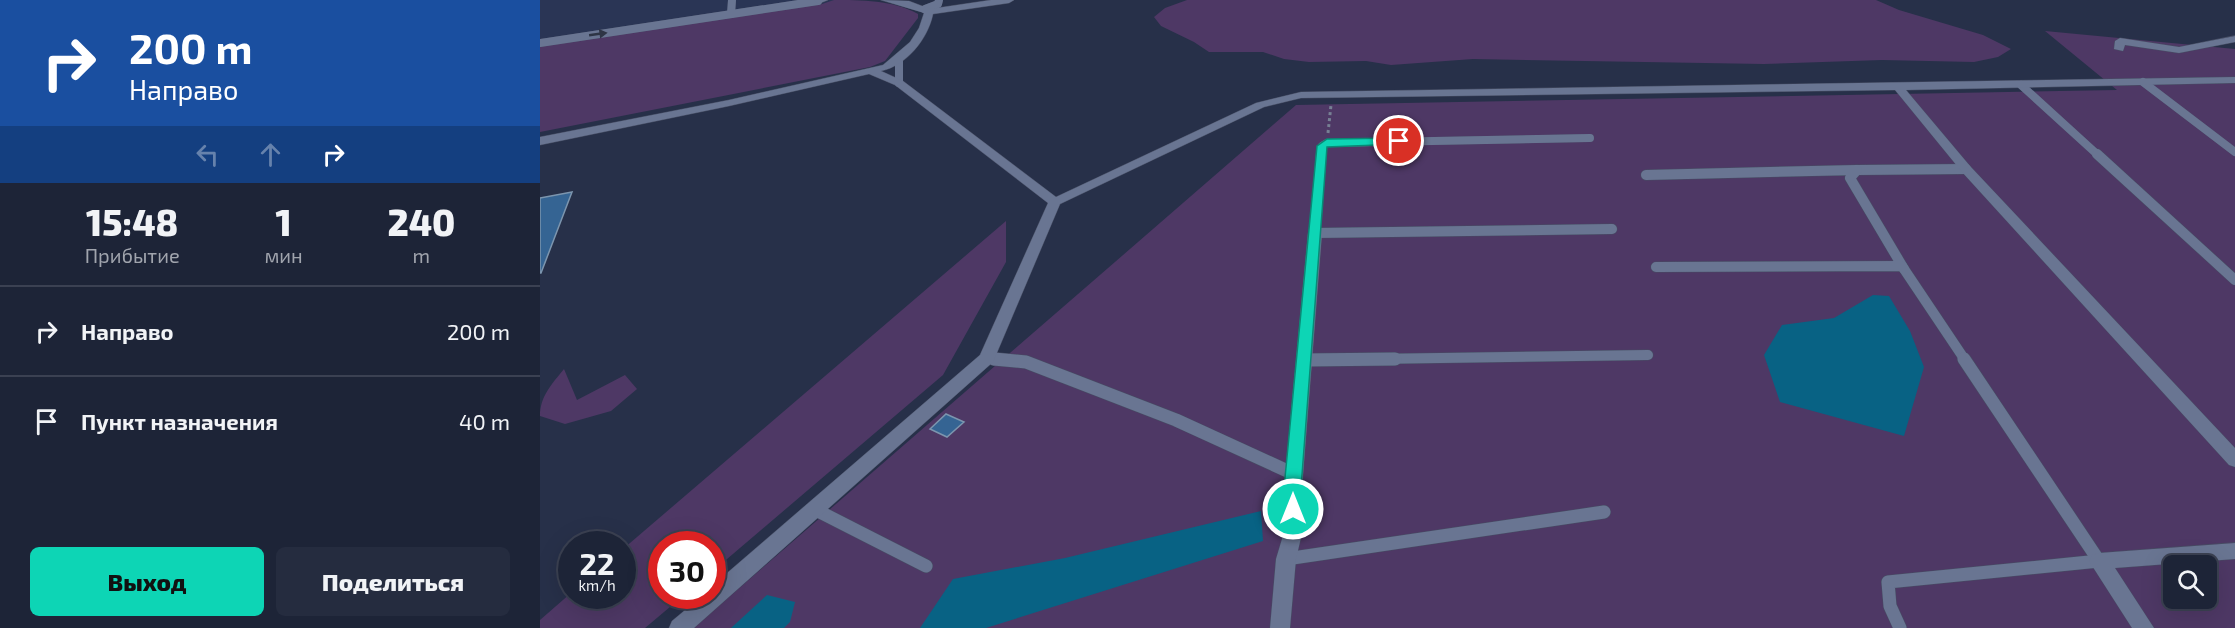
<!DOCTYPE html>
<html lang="ru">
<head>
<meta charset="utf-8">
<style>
	body { margin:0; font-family:"Exo 2",sans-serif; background:#252c3f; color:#f1f3f6; height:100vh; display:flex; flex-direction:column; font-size:22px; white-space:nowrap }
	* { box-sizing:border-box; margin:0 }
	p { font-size:20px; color:#a0a4ad }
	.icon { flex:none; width:33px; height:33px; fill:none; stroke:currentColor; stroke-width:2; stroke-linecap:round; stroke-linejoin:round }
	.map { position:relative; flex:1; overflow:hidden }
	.sheet { display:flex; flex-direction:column; background:#1d2437; width:540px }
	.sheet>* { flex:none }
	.hud { background:#1a4fa0; color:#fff; overflow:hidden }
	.tools { position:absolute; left:1623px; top:555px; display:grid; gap:12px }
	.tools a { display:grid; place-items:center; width:54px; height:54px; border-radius:9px; background:#1d2437; box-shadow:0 6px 24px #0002,0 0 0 2px #3b4152; font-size:30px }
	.speed { position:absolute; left:18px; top:531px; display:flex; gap:12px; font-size:30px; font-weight:700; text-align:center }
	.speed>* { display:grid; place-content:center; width:78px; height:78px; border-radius:50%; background:#1d2437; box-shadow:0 6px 24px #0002,0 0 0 2px #3b4152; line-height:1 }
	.speed small { font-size:15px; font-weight:400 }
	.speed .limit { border:9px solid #d22; background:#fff; color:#111 }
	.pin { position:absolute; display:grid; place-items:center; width:51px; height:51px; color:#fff; margin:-26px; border:3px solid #fff; border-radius:50%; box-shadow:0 2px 6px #0007 }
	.me { position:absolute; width:66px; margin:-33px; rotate:0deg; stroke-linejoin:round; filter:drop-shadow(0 0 4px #0008) }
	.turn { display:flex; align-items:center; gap:21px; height:126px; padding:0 30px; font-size:27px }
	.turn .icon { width:78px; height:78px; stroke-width:2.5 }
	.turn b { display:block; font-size:42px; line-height:51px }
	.lanes { display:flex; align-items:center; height:57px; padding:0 30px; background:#0003; justify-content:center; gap:30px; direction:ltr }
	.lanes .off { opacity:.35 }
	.eta { display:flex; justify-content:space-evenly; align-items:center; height:102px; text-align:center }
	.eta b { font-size:36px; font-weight:800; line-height:42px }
	.button { display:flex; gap:12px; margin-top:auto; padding:12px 30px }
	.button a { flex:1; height:69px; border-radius:9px; background:#0dd5b5; color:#111; font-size:24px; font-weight:800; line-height:69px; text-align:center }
	.button a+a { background:#252c3f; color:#f1f3f6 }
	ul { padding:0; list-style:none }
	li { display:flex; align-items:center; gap:18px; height:90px; padding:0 30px; border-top:2px solid #3b4152 }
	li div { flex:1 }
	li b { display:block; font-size:22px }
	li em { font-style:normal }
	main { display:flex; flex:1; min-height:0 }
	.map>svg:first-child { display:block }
	.built { fill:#2a3555 }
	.green { fill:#4e3865; fill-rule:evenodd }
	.water { fill:#086284 }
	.building { fill:#356493; stroke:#7c95ae; stroke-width:1.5 }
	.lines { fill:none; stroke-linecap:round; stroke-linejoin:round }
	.service-far2-casing { stroke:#464d63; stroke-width:8 }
	.service-far1-casing { stroke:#464d63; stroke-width:11 }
	.service-casing { stroke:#464d63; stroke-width:14 }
	.minor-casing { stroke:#464d63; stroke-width:1 }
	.path { stroke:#778094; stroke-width:3; stroke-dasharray:3 3; stroke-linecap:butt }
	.service-far2 { stroke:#697592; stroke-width:8 }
	.service-far1 { stroke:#697592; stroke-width:10 }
	.service { stroke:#697592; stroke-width:13 }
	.minor { fill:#697592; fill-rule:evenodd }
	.oneway { fill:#2e3545 }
	.route { fill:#0dd5b5; stroke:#088a76; stroke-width:1.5 }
</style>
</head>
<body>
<main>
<section class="sheet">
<div class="hud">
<div class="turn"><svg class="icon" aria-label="right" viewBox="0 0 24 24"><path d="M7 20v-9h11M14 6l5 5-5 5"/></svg><div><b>200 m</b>Направо</div></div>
<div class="lanes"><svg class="icon off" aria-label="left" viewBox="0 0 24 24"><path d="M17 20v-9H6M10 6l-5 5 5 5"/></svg><svg class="icon off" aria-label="ahead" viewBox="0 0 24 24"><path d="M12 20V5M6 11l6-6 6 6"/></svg><svg class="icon" aria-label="right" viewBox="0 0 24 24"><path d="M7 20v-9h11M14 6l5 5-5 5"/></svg></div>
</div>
<div class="eta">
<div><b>15:48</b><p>Прибытие</p></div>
<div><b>1</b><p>мин</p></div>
<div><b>240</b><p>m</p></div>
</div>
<ul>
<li><svg class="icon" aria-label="right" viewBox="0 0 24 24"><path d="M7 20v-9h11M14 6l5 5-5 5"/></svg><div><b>Направо</b></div><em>200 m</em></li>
<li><svg class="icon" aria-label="arrive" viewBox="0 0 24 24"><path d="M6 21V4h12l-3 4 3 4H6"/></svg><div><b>Пункт назначения</b></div><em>40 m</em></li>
</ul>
<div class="button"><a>Выход</a><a>Поделиться</a></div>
</section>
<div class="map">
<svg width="1695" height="628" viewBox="0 0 1695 628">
	<rect width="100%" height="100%" fill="#273049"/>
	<polygon class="built" points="0,0 298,0 279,5 0,46"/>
	<g class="green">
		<path d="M294 0C320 0 354 0 378 14V18L345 61 330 67 0 132V46L278 3 279 5Z"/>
		<polygon points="647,0 1336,0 1359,10 1443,35 1471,49 1458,57 1434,62 1342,60 1224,64 933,59 851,65 826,61 769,62 744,59 723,52 669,52 654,42 621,26 614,17 625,8"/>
		<path d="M1505 31 1695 49V628H153L756 105 1577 90ZM1634 566H1666V598H1634Z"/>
		<polygon points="466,221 466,262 403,375 173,571 172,544 122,544 122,596 143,596 105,628 0,628 0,620 31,593 32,596 82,596 83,549"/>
		<path d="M24 369 37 400 85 375 97 389 71 411 25 424 0 416C0 396 12 384 24 369Z"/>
	</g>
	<g class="water">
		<polygon points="1333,295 1349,296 1370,331 1384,367 1364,436 1240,402 1224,355 1242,325 1294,318"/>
		<polygon points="721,511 723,541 446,628 380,628 413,579 525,558"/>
		<polygon points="227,595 255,602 250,622 244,628 191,628"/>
	</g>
	<g class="building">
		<polygon points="32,192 1,273 0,273 0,198"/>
		<polygon points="406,414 424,422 407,437 390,429"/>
	</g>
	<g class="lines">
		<g class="service-far2-casing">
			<g id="service-far2">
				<polyline points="385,9 398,4 399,0"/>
				<polyline points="191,14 192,0"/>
				<polyline points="0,43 278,1 273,0"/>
				<polyline points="359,60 359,83"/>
				<polyline points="1603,82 1695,152"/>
				<polyline points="1481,85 1559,156"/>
				<polyline points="781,156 782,146 787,143 1050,138"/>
			</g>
		</g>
		<g class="service-far1-casing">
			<g id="service-far1">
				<polyline points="781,154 775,233 1072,229"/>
				<polyline points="1557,154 1695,280"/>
				<polyline points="1317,170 1426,169"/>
				<polyline points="1106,175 1317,170 1310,178 1364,269"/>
				<polyline points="1116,267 1362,266 1425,360"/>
				<polyline points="447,358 468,360"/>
				<polyline points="764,360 1108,355"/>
			</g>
		</g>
		<g class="service-casing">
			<g id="service">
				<polyline points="454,359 486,362 636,420 754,474"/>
				<polyline points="764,360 855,359"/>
				<polyline points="274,509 386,566"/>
				<polyline points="746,559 1064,512"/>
				<polyline points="1360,628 1350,606 1348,582 1559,561 1424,359"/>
			</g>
		</g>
		<g class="minor-casing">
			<g id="minor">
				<polygon points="274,0 288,0 278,4"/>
				<path d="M341 0 369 1 390 9 451 0H474L469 3 393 14C388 39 366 66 341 71L363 81 516 197 716 103 761 92 1695 77V83L1366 90 1430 166 1695 448V467L1689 465 1422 172 1355 90 761 98 724 107 520 204 453 362 154 628H129L132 621 162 596H172V586L440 355 508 203 355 85 329 74 189 106 0 145V137L189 100 343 65 370 42 379 28 384 13Z"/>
				<polygon points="1695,36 1695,42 1639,53 1585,45 1583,51 1574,49 1575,41 1580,38 1639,47"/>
				<polygon points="775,229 782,233 762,488 763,529 756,559 750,628 730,628 736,559 745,529 744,488 768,233"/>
				<polygon points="1695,543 1695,559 1575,568 1614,628 1592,628 1549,561 1552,555 1559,553"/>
			</g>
		</g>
		<polyline class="path" points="788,133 791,105"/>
		<use href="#service-far2" class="service-far2"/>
		<use href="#service-far1" class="service-far1"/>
		<use href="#service" class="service"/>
		<use href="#minor" class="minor"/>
	</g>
	<defs><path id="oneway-solid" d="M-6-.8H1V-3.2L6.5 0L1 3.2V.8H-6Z" transform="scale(1.5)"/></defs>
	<use class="oneway" href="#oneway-solid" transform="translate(58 34) rotate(-8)"/>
	<polygon class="route" points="859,138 864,141 863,144 787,147 761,488 762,509 759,514 753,516 747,514 745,509 744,488 777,146 787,139"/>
</svg>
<div class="tools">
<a><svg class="icon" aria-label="search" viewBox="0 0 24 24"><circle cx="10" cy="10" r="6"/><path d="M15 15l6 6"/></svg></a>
</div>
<div class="speed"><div>22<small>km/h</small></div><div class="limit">30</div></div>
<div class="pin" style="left:859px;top:141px;background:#d93025"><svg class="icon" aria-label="arrive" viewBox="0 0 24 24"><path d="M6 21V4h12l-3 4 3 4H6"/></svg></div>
<svg class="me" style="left:753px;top:509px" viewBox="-20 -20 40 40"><circle r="17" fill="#0dd5b5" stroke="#fff" stroke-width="3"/><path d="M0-11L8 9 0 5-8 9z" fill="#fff"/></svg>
</div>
</main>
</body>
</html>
